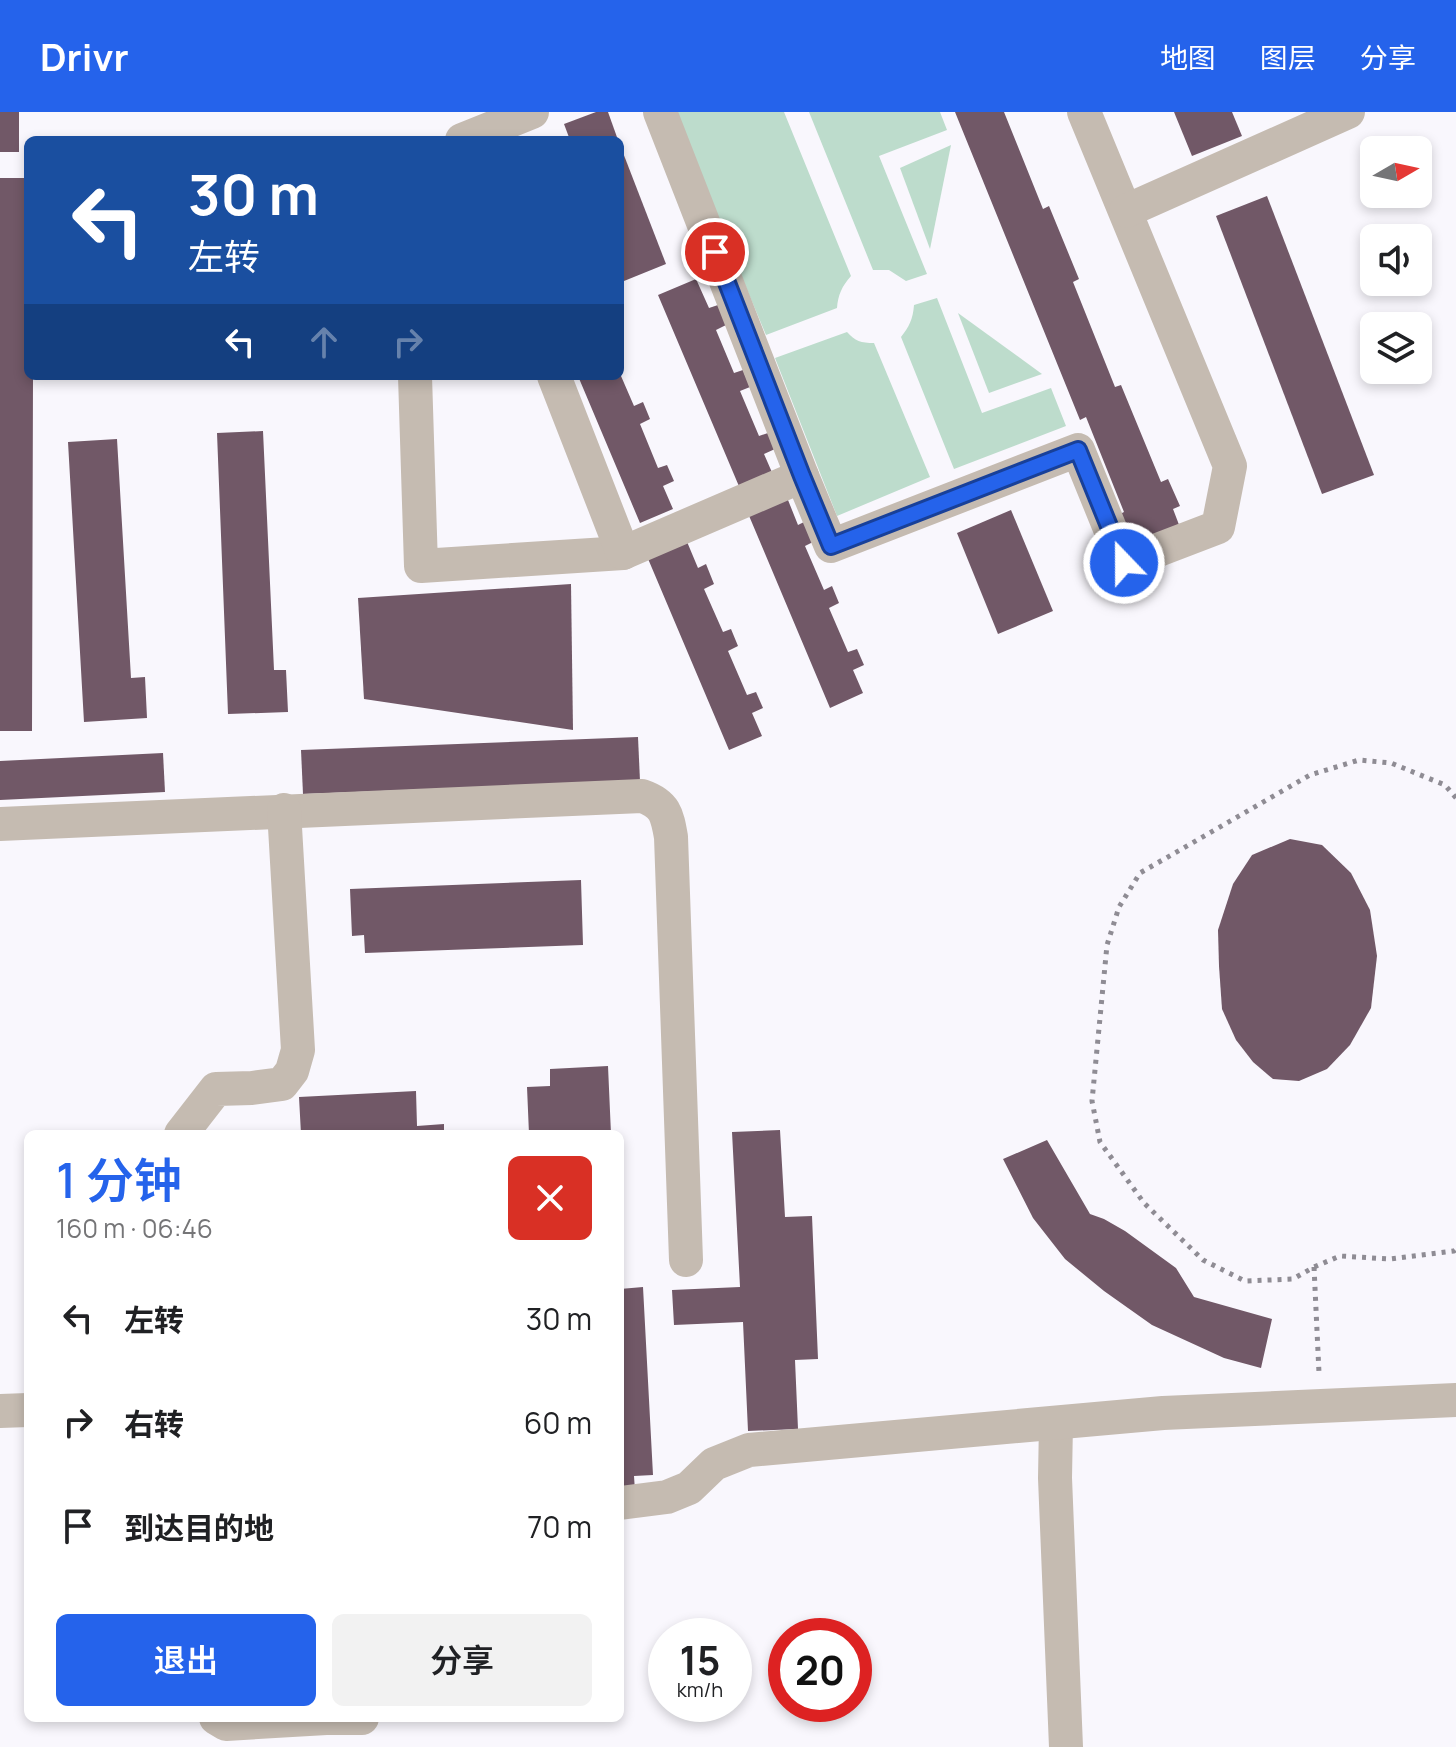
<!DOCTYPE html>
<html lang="zh">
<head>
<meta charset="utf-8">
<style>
	body { margin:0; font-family:Manrope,"Noto Sans SC",sans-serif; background:#f2f2f2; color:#202124; height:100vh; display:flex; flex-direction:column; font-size:30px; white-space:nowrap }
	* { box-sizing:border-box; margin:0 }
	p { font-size:26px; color:#757577 }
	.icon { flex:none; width:44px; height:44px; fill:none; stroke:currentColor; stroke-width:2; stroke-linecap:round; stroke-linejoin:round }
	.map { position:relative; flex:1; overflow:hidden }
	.drawer { position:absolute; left:24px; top:1018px; width:600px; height:592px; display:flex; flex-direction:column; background:#fff; border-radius:12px; box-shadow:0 4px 12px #0003 }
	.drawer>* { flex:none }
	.top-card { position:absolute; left:24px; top:24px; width:600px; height:244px; border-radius:12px; box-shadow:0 4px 12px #0003; background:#1a4fa0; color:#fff; overflow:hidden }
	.needle { width:52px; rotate:81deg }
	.fabs { position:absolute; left:1360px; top:24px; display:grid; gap:16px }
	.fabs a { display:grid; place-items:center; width:72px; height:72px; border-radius:12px; background:#fff; box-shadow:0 4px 12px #0003; font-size:40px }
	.speed { position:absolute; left:648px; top:1506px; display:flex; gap:16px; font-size:40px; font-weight:700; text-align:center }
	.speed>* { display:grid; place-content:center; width:104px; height:104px; border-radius:50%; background:#fff; box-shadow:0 4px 12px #0003; line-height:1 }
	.speed small { font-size:20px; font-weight:400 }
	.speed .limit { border:12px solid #d22; background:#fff; color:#111 }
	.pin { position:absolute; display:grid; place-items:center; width:68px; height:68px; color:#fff; margin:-34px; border:4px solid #fff; border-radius:50%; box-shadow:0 2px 8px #0007 }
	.me { position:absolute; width:88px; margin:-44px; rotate:338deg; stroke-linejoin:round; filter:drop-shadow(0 0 6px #0008) }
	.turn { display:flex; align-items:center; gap:28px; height:168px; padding:0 32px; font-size:36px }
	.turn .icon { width:104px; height:104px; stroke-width:2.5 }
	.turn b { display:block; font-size:56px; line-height:68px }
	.lanes { display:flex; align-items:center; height:76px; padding:0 32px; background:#0003; justify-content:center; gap:40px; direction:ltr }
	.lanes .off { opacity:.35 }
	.round { display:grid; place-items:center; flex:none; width:84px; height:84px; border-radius:12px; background:#f2f2f2 }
	.summary { display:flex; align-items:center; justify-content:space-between; height:136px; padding:0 32px }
	h1 { font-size:48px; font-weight:600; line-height:60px; color:#2563eb }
	.button { display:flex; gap:16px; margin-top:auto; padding:16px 32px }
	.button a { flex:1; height:92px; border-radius:12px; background:#2563eb; color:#fff; font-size:32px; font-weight:600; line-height:92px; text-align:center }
	.button a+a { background:#f2f2f2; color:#202124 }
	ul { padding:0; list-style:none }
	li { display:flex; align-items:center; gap:24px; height:104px; padding:0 32px }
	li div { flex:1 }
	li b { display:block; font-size:30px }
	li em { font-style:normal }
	header { display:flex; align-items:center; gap:48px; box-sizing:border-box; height:112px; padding:0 40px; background:#2563eb; color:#fff }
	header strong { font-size:38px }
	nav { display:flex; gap:44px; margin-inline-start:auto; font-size:28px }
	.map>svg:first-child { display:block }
	.green { fill:#bddccc }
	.building { fill:#715867 }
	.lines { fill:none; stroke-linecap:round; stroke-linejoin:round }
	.path { stroke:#8f8c94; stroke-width:5; stroke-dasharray:4 6; stroke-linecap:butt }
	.minor { stroke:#c5bbb1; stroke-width:34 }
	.route-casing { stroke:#184099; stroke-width:20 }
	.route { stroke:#2563eb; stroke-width:14 }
</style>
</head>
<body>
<header>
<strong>Drivr</strong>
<nav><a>地图</a><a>图层</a><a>分享</a></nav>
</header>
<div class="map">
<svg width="1456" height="1635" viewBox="0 0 1456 1635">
	<rect width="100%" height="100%" fill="#f9f7fd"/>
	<g class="green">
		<path d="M673 0H784L851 164C842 174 838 183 837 196L766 223Z"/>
		<polygon points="809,0 940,0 947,18 879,44 927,162 906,169 889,158 873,158"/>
		<polygon points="951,33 930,137 900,56"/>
		<path d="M937 186 982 301 1051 276 1066 314 954 357 901 225C909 215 913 207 914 193Z"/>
		<polygon points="958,201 1042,262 989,281"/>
		<path d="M847 220C855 229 861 231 874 231L930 365 837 404 775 246Z"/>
	</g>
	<g class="building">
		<rect x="0" y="0" width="19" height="40"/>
		<polygon points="596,0 608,0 618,28 570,28 564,12"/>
		<polygon points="955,0 1004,0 1043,97 1049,94 1079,167 1073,170 1115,275 1121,273 1161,370 1168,367 1180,394 1173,397 1181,418 1139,435 1132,418 1127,420 1120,402 1124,400 1086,305 1080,308"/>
		<polygon points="1174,0 1232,0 1242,24 1192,44"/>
		<polygon points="620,33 666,152 624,169 620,158"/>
		<polygon points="0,66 28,66 28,264 33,264 32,619 0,619"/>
		<polygon points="1267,84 1374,363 1322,382 1216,104"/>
		<polygon points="696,167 709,196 718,193 726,213 716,218 734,261 743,258 750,275 740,279 759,324 768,321 775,337 764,342 774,365 741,379 658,183"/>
		<polygon points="578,264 621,264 634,294 643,290 650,307 640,312 658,356 667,353 674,369 663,374 673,397 640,411"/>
		<polygon points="263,319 274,558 286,558 288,600 228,602 217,321"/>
		<polygon points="117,327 131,566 145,565 147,606 84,610 68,330"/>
		<polygon points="786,383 798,413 806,409 815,429 805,434 824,478 832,474 839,491 829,496 848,540 857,537 864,553 853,558 863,581 830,596 747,399"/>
		<polygon points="1011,398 1053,499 998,522 957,421"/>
		<polygon points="685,425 698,456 706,452 714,472 704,477 723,520 731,517 738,534 728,539 747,583 756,580 763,596 752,601 762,624 729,638 646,442"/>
		<polygon points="571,472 573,618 364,587 358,486"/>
		<polygon points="638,625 640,669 303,682 301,638"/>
		<polygon points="163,641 165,680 0,688 0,649"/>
		<polygon points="1290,727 1322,733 1351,761 1370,798 1377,844 1371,896 1350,933 1327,957 1299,969 1273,967 1253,950 1236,928 1222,897 1219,854 1218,818 1233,772 1252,743"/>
		<polygon points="581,768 583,833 365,841 364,823 352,824 350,777"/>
		<polygon points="608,954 611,1022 529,1022 527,975 550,974 550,957"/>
		<polygon points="416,979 417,1014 444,1012 444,1022 301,1022 299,985"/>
		<polygon points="780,1018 785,1105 812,1104 818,1247 795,1248 798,1317 748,1319 743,1210 674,1213 672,1178 740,1175 732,1020"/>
		<polygon points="1047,1028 1090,1102 1104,1107 1125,1119 1176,1156 1194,1185 1272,1207 1261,1256 1224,1246 1152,1213 1104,1179 1065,1147 1033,1106 1003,1047"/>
		<polygon points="643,1175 653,1363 634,1364 635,1379 620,1380 620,1177"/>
	</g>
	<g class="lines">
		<g class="path">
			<polyline points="1456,686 1445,673 1391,651 1359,648 1310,663 1140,761 1119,795 1107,833 1092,989 1100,1030 1144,1091 1203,1148 1245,1169 1293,1167 1314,1155 1340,1144 1390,1147 1454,1139 1456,1137"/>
			<polyline points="1314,1155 1319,1261"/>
		</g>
		<g class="minor">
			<polyline points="660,0 802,364 831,434 1078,338 1124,451 1218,415 1230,354 1084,0"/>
			<polyline points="462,28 532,0"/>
			<polyline points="1126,99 1348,0"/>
			<polyline points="415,264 421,454 623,441"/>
			<polyline points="554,264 623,441 802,364"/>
			<path d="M0 712 642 684C665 692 667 702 671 725L686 1148"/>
			<polyline points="181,1022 216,977 252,976 282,972 292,959 298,938 284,698"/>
			<polyline points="0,1299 28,1298"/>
			<polyline points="1056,1311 1055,1366 1066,1635"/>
			<polyline points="620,1391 667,1385 689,1376 714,1352 749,1338 1163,1301 1456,1288"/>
			<polyline points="216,1606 226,1612 326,1606 362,1606"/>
		</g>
	</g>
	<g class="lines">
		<g class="route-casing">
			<polyline id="route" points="715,140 802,364 831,434 1078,338 1124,451"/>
		</g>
		<use href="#route" class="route"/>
	</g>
</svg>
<div class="fabs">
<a><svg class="needle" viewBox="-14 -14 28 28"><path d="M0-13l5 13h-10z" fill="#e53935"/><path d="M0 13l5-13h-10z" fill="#757577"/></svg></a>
<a><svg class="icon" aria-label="sound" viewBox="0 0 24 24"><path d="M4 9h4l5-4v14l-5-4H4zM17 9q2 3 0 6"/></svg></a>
<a><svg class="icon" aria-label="layers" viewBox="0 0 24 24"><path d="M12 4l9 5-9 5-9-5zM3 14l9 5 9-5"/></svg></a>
</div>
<div class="speed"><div>15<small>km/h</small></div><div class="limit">20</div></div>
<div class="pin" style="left:715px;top:140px;background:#d93025"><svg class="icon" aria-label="arrive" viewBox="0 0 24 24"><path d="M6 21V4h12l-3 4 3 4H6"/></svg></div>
<svg class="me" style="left:1124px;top:451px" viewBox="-20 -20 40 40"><circle r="17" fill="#2563eb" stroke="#fff" stroke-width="3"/><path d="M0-11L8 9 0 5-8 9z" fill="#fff"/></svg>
<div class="top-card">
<div class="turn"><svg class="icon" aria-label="left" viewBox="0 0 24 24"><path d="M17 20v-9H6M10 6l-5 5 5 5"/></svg><div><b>30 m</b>左转</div></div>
<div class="lanes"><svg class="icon" aria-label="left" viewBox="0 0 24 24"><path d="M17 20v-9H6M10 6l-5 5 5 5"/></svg><svg class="icon off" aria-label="ahead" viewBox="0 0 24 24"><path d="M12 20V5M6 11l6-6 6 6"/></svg><svg class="icon off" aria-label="right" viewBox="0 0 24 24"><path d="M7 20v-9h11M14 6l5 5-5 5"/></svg></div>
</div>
<section class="drawer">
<div class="summary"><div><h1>1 分钟</h1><p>160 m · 06:46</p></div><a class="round" style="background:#d93025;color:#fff"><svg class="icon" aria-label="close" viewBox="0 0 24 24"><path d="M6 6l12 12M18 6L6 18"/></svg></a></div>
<ul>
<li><svg class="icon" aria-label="left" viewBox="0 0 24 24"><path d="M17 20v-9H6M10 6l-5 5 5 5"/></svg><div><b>左转</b></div><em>30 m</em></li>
<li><svg class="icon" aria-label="right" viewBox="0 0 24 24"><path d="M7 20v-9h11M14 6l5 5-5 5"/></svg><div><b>右转</b></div><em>60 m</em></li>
<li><svg class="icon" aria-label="arrive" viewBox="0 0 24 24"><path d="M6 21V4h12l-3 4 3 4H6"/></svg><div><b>到达目的地</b></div><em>70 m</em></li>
</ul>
<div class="button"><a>退出</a><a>分享</a></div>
</section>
</div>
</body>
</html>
